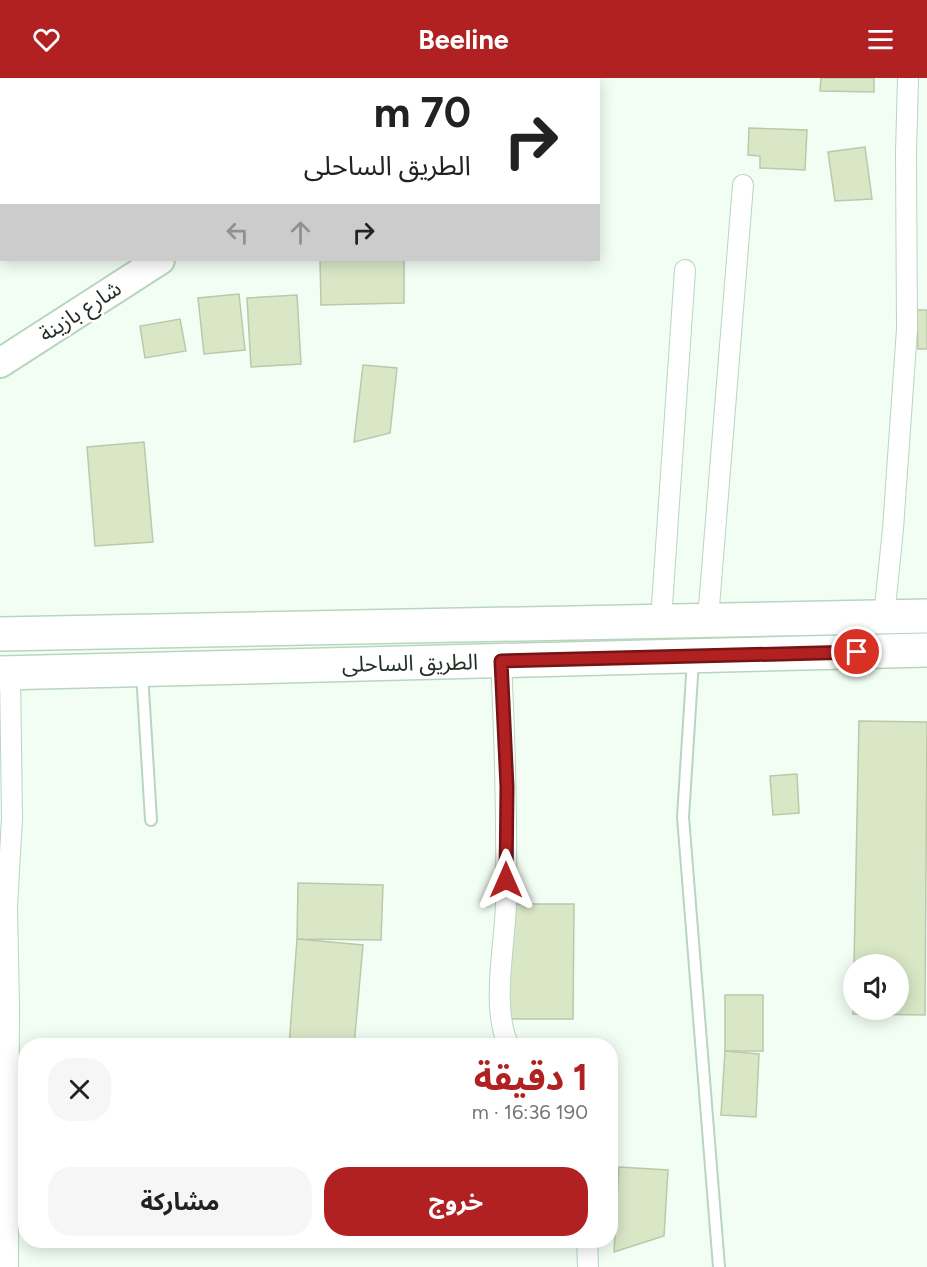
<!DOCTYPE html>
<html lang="ar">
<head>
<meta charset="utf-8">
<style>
	body { margin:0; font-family:Figtree,"Noto Sans Arabic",sans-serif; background:#f6f6f6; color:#222; direction:rtl; height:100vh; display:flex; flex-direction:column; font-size:22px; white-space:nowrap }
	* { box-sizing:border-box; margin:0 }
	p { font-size:20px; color:#767676 }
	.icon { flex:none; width:33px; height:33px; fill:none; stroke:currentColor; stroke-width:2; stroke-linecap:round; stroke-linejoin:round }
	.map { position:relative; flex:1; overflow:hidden; direction:ltr }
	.drawer { position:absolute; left:18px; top:960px; width:600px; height:210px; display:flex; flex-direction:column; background:#fff; border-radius:24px; box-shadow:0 3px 15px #0003; direction:rtl }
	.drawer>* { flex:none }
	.banner { position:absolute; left:0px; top:0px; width:600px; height:183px; box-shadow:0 3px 15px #0003; direction:rtl; background:#fff; color:#222; overflow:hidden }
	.tools { position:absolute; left:843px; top:876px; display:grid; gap:12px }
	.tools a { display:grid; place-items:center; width:66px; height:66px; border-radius:50%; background:#fff; box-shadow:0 3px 15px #0003; font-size:30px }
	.pin { position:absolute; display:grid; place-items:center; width:51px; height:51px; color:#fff; margin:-26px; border:3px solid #fff; border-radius:50%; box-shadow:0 2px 6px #0007 }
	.me { position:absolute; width:66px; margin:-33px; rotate:0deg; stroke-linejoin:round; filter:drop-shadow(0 0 4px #0008) }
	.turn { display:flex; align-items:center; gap:21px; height:126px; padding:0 30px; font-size:27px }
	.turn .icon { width:78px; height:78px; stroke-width:2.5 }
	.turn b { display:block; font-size:42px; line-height:51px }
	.lanes { display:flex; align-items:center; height:57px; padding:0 30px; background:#0003; justify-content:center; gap:30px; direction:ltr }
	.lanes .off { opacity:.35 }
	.round { display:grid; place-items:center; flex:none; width:63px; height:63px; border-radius:24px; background:#f6f6f6 }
	.headline { display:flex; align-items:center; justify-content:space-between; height:102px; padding:0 30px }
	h1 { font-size:36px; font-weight:700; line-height:45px; color:#b12121 }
	.cta { display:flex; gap:12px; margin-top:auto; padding:12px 30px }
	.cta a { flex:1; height:69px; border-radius:24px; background:#b12121; color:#fff; font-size:24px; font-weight:700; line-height:69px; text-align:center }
	.cta a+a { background:#f6f6f6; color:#222 }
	header { display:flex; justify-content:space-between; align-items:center; height:78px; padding:0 30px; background:#b12121; color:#fff; font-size:27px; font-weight:700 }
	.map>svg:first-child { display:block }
	.building { fill:#d9e7c7; stroke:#bbc8a9; stroke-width:1.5 }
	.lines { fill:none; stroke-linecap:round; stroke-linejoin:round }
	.lane-casing { stroke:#b8d6be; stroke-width:14 }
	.street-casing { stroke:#b8d6be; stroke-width:22 }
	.secondary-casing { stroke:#b8d6be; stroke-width:32 }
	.highway-casing { stroke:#b8d6be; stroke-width:36 }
	.lane { stroke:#fff; stroke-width:10 }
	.street { stroke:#fff; stroke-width:20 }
	.secondary { stroke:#fff; stroke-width:28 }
	.highway { stroke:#fff; stroke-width:33 }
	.route-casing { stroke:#731515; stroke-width:15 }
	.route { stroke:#b12121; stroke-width:10 }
	.labels { text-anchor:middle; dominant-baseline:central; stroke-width:5; stroke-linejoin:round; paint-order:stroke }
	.street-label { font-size:22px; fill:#242f26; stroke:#fff }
</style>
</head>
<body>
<header><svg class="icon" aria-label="menu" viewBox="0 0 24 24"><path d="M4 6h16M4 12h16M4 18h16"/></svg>Beeline<svg class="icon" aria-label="heart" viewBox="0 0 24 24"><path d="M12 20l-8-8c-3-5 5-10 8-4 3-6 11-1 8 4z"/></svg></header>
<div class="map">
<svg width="927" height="1189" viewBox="0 0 927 1189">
	<rect width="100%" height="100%" fill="#f2fef4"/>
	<g class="building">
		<polygon points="821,0 874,0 874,14 820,13"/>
		<polygon points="749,50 807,52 805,92 760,90 760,78 748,77"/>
		<polygon points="865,69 872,121 835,123 828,74"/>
		<polygon points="320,182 404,182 404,225 321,227"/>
		<polygon points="239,216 245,272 204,276 198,220"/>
		<polygon points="297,217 301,286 251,289 247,220"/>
		<polygon points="917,232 927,232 927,271 918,271"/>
		<polygon points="180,241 186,273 145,280 140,248"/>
		<polygon points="363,287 397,290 390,355 354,364"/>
		<polygon points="144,364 153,464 95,468 87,369"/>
		<polygon points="859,643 927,644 925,937 853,936 854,911 854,932 898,932 898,886 854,886"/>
		<polygon points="797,696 799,735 773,737 770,698"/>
		<polygon points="298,805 383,807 381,862 297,861"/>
		<polygon points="506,826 574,826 573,941 506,941"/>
		<polygon points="297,861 363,867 354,968 289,968"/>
		<rect x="725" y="917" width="38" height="56"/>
		<polygon points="725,973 759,976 756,1039 721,1037"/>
		<polygon points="619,1089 668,1092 664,1158 614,1174"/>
	</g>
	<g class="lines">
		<g class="lane-casing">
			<g id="lane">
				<polyline points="693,582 683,739 719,1189"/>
				<polyline points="142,595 151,742"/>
			</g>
		</g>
		<g class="street-casing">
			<g id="street">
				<polyline points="300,0 301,2"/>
				<polyline points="884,539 893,451 907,251 906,74 908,0"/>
				<polyline points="708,541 743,107"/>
				<polyline points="661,542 685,192"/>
				<path d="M501 583C505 663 507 742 506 822 506 863 490 930 509 968"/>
				<polyline points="587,1162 588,1189"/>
				<polyline points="8,1189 9,929 7,829 12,740 10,594"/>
			</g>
		</g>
		<g class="secondary-casing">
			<g id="secondary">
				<polyline points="410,2 412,0"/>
				<polyline points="0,285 160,182"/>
			</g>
		</g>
		<g class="highway-casing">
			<g id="highway">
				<polyline points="0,556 927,538"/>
				<polyline points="0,595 927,572"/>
			</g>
		</g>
		<use href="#lane" class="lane"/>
		<use href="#street" class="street"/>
		<use href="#secondary" class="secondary"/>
		<use href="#highway" class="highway"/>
	</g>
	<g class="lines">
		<g class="route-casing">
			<polyline id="route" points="506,802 507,709 501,583 857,574"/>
		</g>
		<use href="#route" class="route"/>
	</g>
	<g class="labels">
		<g class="street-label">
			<text transform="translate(80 233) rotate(-33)">شارع بازينة</text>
			<text transform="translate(410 585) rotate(-1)">الطريق الساحلى</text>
		</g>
	</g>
</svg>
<div class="tools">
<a><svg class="icon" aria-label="sound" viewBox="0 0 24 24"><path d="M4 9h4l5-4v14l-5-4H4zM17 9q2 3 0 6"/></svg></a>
</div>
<div class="pin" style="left:857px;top:574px;background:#d93025"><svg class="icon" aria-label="arrive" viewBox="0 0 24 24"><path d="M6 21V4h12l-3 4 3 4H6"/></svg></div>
<svg class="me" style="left:506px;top:802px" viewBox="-20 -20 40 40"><path d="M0-17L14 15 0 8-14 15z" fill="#b12121" stroke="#fff" stroke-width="4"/></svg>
<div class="banner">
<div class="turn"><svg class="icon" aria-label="right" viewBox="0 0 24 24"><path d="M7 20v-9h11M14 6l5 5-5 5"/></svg><div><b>70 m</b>الطريق الساحلى</div></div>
<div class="lanes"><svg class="icon off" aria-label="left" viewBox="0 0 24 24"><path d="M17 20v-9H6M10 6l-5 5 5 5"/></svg><svg class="icon off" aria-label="ahead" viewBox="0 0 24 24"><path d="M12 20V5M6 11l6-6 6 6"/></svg><svg class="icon" aria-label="right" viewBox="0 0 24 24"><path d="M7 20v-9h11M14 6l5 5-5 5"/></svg></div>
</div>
<section class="drawer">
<div class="headline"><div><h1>1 دقيقة</h1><p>190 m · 16:36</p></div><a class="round"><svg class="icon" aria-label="close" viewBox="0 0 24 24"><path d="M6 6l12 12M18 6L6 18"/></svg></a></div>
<div class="cta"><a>خروج</a><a>مشاركة</a></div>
</section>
</div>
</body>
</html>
